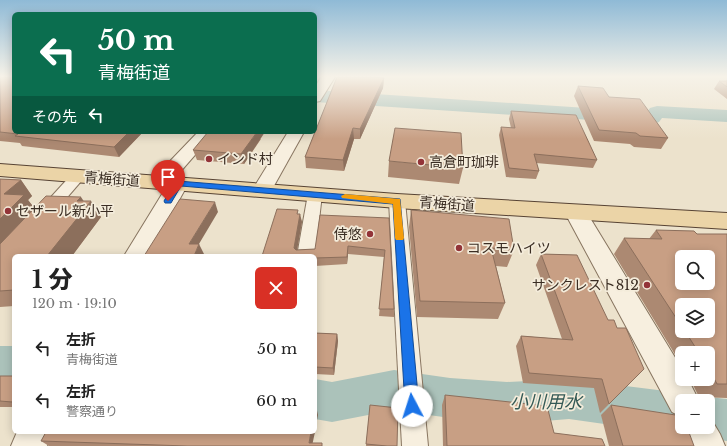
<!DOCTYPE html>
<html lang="ja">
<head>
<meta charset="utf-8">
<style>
	body { margin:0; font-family:"Libre Baskerville","Noto Sans JP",serif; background:#f6f6f6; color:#222; height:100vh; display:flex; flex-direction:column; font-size:15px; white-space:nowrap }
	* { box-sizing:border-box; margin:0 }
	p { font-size:13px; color:#767676 }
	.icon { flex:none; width:22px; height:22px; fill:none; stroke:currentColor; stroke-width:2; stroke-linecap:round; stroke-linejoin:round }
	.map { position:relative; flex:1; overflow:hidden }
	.details { position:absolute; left:12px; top:254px; width:305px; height:180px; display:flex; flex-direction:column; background:#fff; border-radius:6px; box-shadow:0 2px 10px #0003 }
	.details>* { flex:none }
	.top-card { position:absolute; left:12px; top:12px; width:305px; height:122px; border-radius:6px; box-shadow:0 2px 10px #0003; background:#0b6e4f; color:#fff; overflow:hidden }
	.tools { position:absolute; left:675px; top:250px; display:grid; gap:8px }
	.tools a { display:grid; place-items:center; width:40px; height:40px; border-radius:6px; background:#fff; box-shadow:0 2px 10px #0003; font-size:20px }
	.pin { position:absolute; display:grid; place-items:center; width:34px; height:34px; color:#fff; margin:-41px -17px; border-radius:50% 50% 50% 0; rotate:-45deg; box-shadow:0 0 4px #0007 }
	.pin .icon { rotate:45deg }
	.me { position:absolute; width:44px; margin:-22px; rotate:355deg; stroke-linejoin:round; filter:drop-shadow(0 0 3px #0008) }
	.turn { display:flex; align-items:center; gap:14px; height:84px; padding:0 20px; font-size:18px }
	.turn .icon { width:52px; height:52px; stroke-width:2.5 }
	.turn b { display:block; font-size:28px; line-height:34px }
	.then { display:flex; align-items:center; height:38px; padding:0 20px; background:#0003; gap:8px; font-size:15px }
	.round { display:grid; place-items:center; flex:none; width:42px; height:42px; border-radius:6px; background:#f6f6f6 }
	.overview { display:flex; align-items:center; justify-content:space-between; height:68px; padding:0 20px }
	h1 { font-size:24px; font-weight:800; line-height:30px }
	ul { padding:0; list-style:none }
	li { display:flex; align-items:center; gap:12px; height:52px; padding:0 20px }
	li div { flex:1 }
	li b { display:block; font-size:15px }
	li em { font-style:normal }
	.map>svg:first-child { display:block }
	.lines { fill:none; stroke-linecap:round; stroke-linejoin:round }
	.canal { fill:#abc2ba; fill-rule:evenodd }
	.service-casing { stroke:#887560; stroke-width:2 }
	.minor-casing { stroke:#887560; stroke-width:2 }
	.primary-casing { stroke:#574334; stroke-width:2 }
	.service { fill:#f7efdf; fill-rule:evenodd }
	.minor { fill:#f7efdf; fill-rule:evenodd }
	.primary { fill:#ebd4a7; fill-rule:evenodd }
	.wall { fill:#ac8972; fill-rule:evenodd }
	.shaded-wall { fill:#8c6f5c }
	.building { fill:#c89f84; stroke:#8c6f5c; fill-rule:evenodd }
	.route { fill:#1a73e8; stroke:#114b97 }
	.slow { fill:#f59e0b }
	.poi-dot { fill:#933438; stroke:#f4ecdb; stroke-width:1.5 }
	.labels { text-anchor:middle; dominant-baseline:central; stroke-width:3.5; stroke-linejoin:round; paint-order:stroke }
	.poi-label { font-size:14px; fill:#3a2d23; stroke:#f4ecdb; text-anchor:start }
	.street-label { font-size:14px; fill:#3a2d23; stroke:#f4ecdb }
	.near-water-label { font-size:18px; font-style:italic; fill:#335955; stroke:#f4ecdb }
</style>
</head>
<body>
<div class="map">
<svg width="727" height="446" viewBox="0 0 727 446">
	<rect width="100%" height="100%" fill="#ece2cc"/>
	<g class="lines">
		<g class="canal">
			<polygon points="315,90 647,112 650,108 657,106 727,110 727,122 662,118 659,122 652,124 315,102"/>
			<rect x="0" y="346" width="14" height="36"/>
			<polygon points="394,370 450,378 507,382 569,379 682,393 697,399 698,401 682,401 682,427 708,427 708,401 698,401 708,397 727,399 727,441 708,439 693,433 692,431 682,435 569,419 507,424 450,418 394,410 332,422 315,419 315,379 332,382"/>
		</g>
		<g class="service-casing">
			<g id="service">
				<polygon points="78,172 83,173 85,176 83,179 51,216 46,217 41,216 38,212 41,208 73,173"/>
				<polygon points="315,189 320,191 322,194 315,256 297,256 308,194 310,191"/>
				<polygon points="397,196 402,198 405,201 428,446 402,446 389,201 392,198"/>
			</g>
		</g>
		<g class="minor-casing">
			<g id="minor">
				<polygon points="321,77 335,77 320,101 315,102 315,87"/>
				<polygon points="198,132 215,132 174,179 178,178 185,180 188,184 148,256 124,256 167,186 160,188 153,186 150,182"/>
				<polygon points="288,132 304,132 270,193 263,195 256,193 253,189"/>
				<polygon points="576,206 584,208 682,369 682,379 688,379 699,401 682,401 682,417 672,412 565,213 568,208"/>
				<polygon points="708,414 720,434 725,446 690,446 681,427 682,425 682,427 708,427"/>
				<polygon points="17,432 53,432 47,446 11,446"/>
			</g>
		</g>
		<g class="primary-casing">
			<polygon id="primary" points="0,164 397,194 727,213 727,229 397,208 0,176"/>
		</g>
		<use href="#service" class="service"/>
		<use href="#minor" class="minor"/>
		<use href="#primary" class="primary"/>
	</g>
	<g class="wall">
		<polygon points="0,77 143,132 119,157 22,146 20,143 0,141"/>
		<polygon points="384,78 383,88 360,139 354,139 344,171 306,168 305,157"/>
		<polygon points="727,79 727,99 714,89 719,81 726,81"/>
		<polygon points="578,86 609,97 668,138 661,149 634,147 630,144 594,141 574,96"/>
		<polygon points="511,111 597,160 593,168 536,163 539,171 536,179 506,177 499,135 501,127 511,128 509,119"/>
		<polygon points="261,139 244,164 197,160 193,150"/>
		<polygon points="389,161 463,168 459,184 388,177"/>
		<polygon points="0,179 21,180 32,196 28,200 34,208 84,201 101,217 72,256 14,256 14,306 0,307"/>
		<polygon points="411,210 514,250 507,267 496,266 505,303 498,319 417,317 409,227"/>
		<polygon points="299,214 302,222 297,250 315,249 389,218 394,309 394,317 379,316 384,257 348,254 347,264 315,266 315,256 262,256"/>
		<path d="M656 230 697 234H727V398L699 397 690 379H708V353H682V366L614 254 624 238 649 239ZM682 305 708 331H682Z"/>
		<polygon points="541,254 577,255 609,404 600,413 594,388 523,383 516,346 521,336 562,339 536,265"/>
		<polygon points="315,333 337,334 338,341 334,375 315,374"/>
		<rect x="0" y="376" width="14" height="31"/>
		<polygon points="445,395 554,433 605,446 443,446 442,405"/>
		<polygon points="370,405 397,446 366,446"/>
		<polygon points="611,405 694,446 609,446 601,415"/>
		<polygon points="41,441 313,443 322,446 49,446"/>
	</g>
	<g class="shaded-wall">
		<polygon points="384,78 383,88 360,139 360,129"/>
		<polygon points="353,128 354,139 344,171 343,160"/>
		<polygon points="129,132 143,132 119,157 114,147"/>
		<polygon points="257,132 265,132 244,164 241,154"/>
		<polygon points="21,180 32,196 28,200 36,210 0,249 0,219 4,194"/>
		<polygon points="81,197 87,206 91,201 101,217 72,256 47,256 77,201"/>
		<polygon points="215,202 218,212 193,254 189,244"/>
		<polygon points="300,214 302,222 296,256 294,248"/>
		<polygon points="199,244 204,254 203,256 194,256"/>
		<polygon points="348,246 348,254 347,264 347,257"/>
		<polygon points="337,334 338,341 334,375 333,368"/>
		<polygon points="316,406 318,415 315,430 315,409"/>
		<polygon points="311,432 315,432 312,446 309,443"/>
	</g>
	<g class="building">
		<polygon points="0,77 14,77 14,132 129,132 114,147 15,136 18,134 0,132"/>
		<polygon points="337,77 373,77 384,78 360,129 353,128 343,160 305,157"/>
		<polygon points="719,81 727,81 727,87"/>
		<polygon points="578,86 603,88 609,97 640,99 668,138 640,136 636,133 599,130"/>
		<polygon points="511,111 576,115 597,160 534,154 539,171 509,168 501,127 515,128"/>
		<polygon points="395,128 461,133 463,168 389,161"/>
		<polygon points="208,132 257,132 241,154 193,150"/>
		<polygon points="0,179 21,180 4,194 24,195 0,219"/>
		<polygon points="46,196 81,197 77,201 91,201 47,256 14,256 14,290 0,291 0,244"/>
		<polygon points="180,199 215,202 189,244 199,244 194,256 198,256 144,256"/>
		<polygon points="277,209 298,210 297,214 300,214 294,248 296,250 315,249 320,215 389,218 394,309 379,309 385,250 348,246 347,257 315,258 315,256 262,256"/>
		<polygon points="411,210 509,219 514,250 491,248 505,303 420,301"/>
		<path d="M656 230 694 231 697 234H727V384H717L708 367V353H699L685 331H708V305H682V327L624 238 662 239ZM682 257H708V283H682Z"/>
		<polygon points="541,254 577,255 608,320 614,320 617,328 626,328 644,369 609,404 602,379 529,373 521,336 573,340"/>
		<polygon points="315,333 337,334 333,368 315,367"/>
		<polygon points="0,376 14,376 14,399 12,402 0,401"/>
		<polygon points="445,395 547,406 554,433 602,439 605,446 447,446"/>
		<polygon points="370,405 398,408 397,446 387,446 366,444"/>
		<polygon points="611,405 682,416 682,427 687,427 694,446 623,446"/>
		<polygon points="46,432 311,432 309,443 322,443 322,446 187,446 41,441"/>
	</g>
	<linearGradient id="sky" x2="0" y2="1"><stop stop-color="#8fbad6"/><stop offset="0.55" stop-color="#f6f2e8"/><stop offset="1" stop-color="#f6f2e8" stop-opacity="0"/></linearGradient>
	<rect width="727" height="139" fill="url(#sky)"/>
	<polygon class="route" points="178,181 400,199 419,406 417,411 412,413 407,411 405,406 393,204 181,186 171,203 165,203 164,201 175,182"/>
	<polygon class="slow" points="345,194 400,199 404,238 403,240 396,240 395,238 393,204 342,198 341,196"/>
	<g class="poi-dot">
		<circle cx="209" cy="159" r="4"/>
		<circle cx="421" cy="162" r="4"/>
		<circle cx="8" cy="211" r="4"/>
		<circle cx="370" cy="234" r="4"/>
		<circle cx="459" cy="248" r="4"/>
		<circle cx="647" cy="285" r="4"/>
	</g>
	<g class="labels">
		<g class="poi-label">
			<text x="217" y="159">インド村</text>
			<text x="429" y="162">高倉町珈琲</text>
			<text x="16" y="211">セザール新小平</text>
			<text x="362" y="234" text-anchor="end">侍悠</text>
			<text x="467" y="248">コスモハイツ</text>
			<text x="639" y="285" text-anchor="end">サンクレスト812</text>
		</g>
		<g class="street-label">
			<text transform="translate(112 179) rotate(4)">青梅街道</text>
			<text transform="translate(447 204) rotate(4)">青梅街道</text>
		</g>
		<g class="near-water-label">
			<text x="546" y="402">小川用水</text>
		</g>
	</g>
</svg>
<div class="tools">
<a><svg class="icon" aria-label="search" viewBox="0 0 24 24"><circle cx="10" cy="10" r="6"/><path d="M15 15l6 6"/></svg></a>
<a><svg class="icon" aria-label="layers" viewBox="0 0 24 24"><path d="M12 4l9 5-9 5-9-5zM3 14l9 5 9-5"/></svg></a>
<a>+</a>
<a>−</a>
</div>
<div class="pin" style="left:168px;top:201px;background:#d93025"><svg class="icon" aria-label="arrive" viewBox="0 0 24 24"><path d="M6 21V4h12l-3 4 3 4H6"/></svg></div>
<svg class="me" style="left:412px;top:406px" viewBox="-20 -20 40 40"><circle r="19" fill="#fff"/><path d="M0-13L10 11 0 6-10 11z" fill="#1a73e8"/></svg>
<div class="top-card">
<div class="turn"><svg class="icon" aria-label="left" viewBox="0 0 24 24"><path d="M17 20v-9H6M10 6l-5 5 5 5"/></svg><div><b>50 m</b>青梅街道</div></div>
<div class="then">その先<svg class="icon" aria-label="left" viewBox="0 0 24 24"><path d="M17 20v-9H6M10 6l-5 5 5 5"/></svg></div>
</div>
<section class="details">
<div class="overview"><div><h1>1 分</h1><p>120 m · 19:10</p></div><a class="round" style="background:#d93025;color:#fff"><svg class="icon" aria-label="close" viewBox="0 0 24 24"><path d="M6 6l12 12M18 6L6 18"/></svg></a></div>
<ul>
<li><svg class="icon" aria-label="left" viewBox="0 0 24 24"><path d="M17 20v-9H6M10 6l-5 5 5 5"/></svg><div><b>左折</b><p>青梅街道</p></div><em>50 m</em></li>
<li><svg class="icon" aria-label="left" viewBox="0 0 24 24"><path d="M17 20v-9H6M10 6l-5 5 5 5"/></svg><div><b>左折</b><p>警察通り</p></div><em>60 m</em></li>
</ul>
</section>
</div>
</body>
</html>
